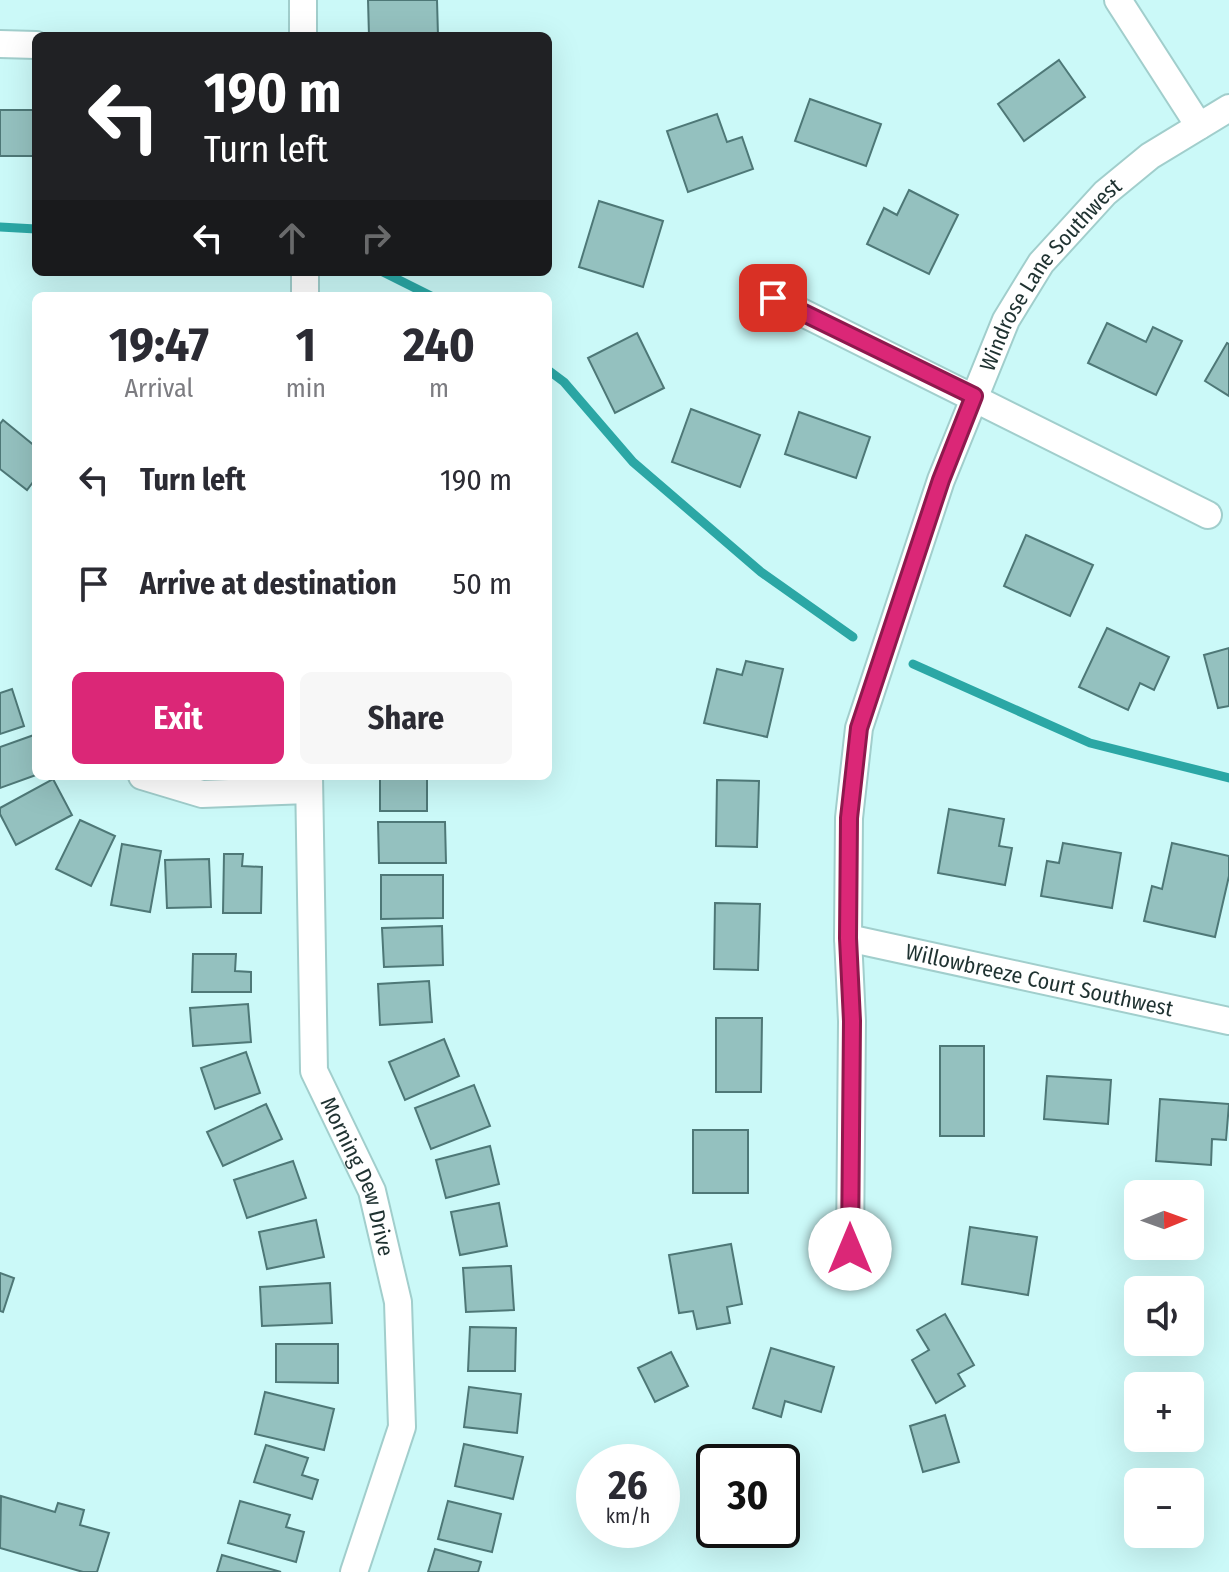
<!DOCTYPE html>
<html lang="en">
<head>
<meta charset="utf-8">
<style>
	body { margin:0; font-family:"Fira Sans Condensed",sans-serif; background:#f7f7f7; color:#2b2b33; height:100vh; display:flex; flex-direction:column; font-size:30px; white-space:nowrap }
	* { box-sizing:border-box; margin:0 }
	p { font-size:26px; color:#7c7c81 }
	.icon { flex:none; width:44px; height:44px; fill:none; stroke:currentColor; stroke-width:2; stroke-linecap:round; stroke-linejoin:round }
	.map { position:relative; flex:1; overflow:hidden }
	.side { position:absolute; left:32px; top:292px; width:520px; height:488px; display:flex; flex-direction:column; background:#fff; border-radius:12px; box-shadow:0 8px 32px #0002 }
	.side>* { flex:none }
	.hud { position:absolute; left:32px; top:32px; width:520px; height:244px; border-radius:12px; box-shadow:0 8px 32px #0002; background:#202124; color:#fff; overflow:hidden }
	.needle { width:52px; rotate:89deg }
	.fabs { position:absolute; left:1124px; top:1180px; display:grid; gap:16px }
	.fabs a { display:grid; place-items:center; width:80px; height:80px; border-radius:12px; background:#fff; box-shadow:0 8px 32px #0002; font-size:40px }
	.speed { position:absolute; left:576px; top:1444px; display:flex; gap:16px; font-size:40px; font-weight:700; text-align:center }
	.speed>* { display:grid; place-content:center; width:104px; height:104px; border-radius:50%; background:#fff; box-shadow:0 8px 32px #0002; line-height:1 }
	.speed small { font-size:20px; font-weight:400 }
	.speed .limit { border:4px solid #111; border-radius:12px; background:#fff; color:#111 }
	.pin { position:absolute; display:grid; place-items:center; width:68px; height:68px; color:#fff; margin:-34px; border-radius:16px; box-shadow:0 4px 12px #0006 }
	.me { position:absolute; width:88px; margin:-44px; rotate:0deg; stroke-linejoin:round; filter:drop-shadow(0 0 6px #0008) }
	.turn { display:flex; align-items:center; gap:28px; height:168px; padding:0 40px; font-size:36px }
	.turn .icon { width:104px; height:104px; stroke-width:2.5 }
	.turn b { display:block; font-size:56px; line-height:68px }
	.lanes { display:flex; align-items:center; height:76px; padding:0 40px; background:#0003; justify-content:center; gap:40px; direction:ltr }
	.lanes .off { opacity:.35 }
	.eta { display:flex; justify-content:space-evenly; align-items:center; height:136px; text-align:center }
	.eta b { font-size:48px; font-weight:700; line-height:56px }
	.action { display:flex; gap:16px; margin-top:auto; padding:16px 40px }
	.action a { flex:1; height:92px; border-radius:12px; background:#db2777; color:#fff; font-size:32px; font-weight:700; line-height:92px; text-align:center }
	.action a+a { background:#f7f7f7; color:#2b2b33 }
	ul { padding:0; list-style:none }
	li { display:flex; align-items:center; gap:24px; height:104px; padding:0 40px }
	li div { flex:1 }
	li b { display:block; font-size:30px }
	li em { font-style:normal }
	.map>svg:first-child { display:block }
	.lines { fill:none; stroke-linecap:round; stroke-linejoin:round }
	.stream { stroke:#2ba7a5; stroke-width:9 }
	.building { fill:#94c1bf; stroke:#4e7877; stroke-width:2 }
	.minor-casing { stroke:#a1cecc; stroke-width:30 }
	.minor { stroke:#fff; stroke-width:26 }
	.route-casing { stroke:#8e194d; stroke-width:20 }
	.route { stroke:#db2777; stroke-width:14 }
	.labels { text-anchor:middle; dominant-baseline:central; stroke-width:6; stroke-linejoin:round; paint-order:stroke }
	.street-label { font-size:22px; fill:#1f3231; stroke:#fff }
</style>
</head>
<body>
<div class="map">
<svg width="1229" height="1572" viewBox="0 0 1229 1572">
	<rect width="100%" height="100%" fill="#cbf9f8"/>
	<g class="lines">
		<g class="stream">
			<polyline points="0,227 36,229"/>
			<polyline points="383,272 431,296"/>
			<polyline points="548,370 564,382 633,462 761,572 853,637"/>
			<polyline points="913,664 1090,743 1229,778"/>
		</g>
	</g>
	<g class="building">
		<polygon points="368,0 437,0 438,36 369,36"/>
		<polygon points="1059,60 1085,97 1024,141 998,104"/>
		<polygon points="810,99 881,124 866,166 795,141"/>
		<rect x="0" y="110" width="36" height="46"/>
		<polygon points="717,114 727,142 742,137 753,169 688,192 667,131"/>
		<polygon points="909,190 958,215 929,274 867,244 884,208 897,215"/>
		<polygon points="599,201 663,221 643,287 579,267"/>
		<polygon points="1107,323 1146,342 1153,327 1182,341 1156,395 1088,363"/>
		<polygon points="637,333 664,388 615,413 588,358"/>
		<polygon points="1227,343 1229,344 1229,396 1205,381"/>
		<polygon points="691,409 760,435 740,487 672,462"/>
		<polygon points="799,412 870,437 856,478 785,454"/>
		<polygon points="3,420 36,447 36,478 27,490 0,469 0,424"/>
		<polygon points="1026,535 1093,565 1070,616 1004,586"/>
		<polygon points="1107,628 1169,657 1154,690 1140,683 1128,710 1079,687"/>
		<polygon points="1229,648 1229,706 1218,708 1204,655"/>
		<polygon points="746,661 783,669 767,737 704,723 717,669 742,675"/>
		<polygon points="12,689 24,726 0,734 0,693"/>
		<polygon points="34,735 36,775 0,788 0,747"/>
		<rect x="380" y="776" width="47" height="35"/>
		<polygon points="53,779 72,815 16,845 0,814 0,808"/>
		<polygon points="717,780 759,781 757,847 716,846"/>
		<polygon points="949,809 1004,819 999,846 1012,848 1005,885 938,873"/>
		<polygon points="80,820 115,836 91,886 56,869"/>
		<polygon points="378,822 445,822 446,863 379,863"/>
		<polygon points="1063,843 1121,853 1112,908 1041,896 1047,861 1059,863"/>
		<polygon points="1172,843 1229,856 1229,876 1215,937 1144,921 1152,886 1162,889"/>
		<polygon points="122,844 161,851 150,912 111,905"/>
		<polygon points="224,854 243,854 242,866 262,867 261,913 223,913"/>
		<polygon points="209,859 211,907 167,908 165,860"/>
		<polygon points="381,875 443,875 443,918 381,919"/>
		<polygon points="715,903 760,904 758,970 714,969"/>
		<polygon points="442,926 443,965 384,967 382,928"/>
		<polygon points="193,954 236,954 235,971 251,972 251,992 192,992"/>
		<polygon points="429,981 432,1022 380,1025 378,984"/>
		<polygon points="248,1004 251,1042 193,1046 190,1008"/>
		<polygon points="716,1018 762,1018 761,1092 716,1092"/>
		<polygon points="444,1039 459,1076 405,1100 389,1062"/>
		<rect x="940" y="1046" width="44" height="90"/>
		<polygon points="246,1052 260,1093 215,1109 201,1068"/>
		<polygon points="1047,1076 1111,1080 1108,1124 1044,1119"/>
		<polygon points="474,1085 490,1126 431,1149 415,1108"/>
		<polygon points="1160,1099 1229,1104 1226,1140 1212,1139 1211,1165 1156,1161"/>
		<polygon points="266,1104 282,1139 223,1166 207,1132"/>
		<rect x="693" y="1130" width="55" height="63"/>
		<polygon points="490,1146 499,1184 446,1198 436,1160"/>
		<polygon points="293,1161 306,1198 247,1218 234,1180"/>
		<polygon points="499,1203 507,1246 460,1255 451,1212"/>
		<polygon points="316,1220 324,1257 267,1269 259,1232"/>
		<polygon points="970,1227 1037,1237 1028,1295 962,1284"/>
		<polygon points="731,1244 742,1304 727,1307 730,1323 697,1329 693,1311 679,1313 669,1255"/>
		<polygon points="511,1266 514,1310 466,1312 463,1268"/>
		<polygon points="0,1273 14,1278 3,1312 0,1311"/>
		<polygon points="330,1283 332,1323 262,1326 260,1287"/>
		<polygon points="945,1314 974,1365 958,1374 965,1386 936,1403 912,1360 929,1350 917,1330"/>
		<polygon points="470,1327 516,1328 515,1371 468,1371"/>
		<polygon points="276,1344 338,1344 338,1383 276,1382"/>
		<polygon points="771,1348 834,1367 821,1412 785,1401 781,1417 753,1408"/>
		<polygon points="671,1352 688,1386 655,1402 638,1368"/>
		<polygon points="469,1387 521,1394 517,1433 464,1427"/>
		<polygon points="265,1392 334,1409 324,1450 255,1434"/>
		<polygon points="945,1415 959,1462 923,1472 910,1426"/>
		<polygon points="464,1444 523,1457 513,1499 455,1486"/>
		<polygon points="266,1445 308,1458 302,1475 318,1480 312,1499 254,1482"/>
		<polygon points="1,1496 55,1512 58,1503 84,1510 80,1525 109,1533 97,1572 83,1572 0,1548"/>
		<polygon points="240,1501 290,1515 286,1527 304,1532 296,1562 228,1543"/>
		<polygon points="448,1501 501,1514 492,1552 438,1539"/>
		<polygon points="435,1549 481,1562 478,1572 428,1572"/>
		<polygon points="222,1555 281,1572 217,1572"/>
	</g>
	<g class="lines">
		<g class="minor-casing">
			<g id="minor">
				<polyline points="303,0 303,36"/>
				<polyline points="1118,0 1199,126"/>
				<polyline points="0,44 36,45"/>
				<polyline points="305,272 305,296"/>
				<polyline points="773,298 1208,515"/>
				<polyline points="142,776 202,794 309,790"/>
				<path id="s1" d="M309 776 314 1071 372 1191 398 1302 402 1427 354 1572"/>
				<path id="s2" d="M848 938 1229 1021"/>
				<path id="s3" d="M850 1249 852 1021 848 938 849 818 859 728 941 480 1006 320 1041 263 1105 193 1150 156 1229 108"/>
			</g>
		</g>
		<use href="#minor" class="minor"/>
	</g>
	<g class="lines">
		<g class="route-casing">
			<polyline id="route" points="773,298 974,396 941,480 859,728 849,818 848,938 852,1021 850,1249"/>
		</g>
		<use href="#route" class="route"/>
	</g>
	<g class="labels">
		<g class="street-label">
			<text stroke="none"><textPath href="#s3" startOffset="1018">Windrose Lane Southwest</textPath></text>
			<text stroke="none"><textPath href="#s2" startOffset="196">Willowbreeze Court Southwest</textPath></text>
			<text stroke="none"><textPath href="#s1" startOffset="410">Morning Dew Drive</textPath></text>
		</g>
	</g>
</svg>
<div class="fabs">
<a><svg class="needle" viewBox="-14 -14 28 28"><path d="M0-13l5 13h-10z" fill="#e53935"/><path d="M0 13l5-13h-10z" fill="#7c7c81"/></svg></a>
<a><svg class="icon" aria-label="sound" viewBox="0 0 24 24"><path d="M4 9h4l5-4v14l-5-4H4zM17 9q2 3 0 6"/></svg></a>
<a>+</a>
<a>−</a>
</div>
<div class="speed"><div>26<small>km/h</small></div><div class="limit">30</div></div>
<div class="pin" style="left:773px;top:298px;background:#d93025"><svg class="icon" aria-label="arrive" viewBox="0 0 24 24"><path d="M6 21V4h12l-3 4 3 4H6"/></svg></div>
<svg class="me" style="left:850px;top:1249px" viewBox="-20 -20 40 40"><circle r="19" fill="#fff"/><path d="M0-13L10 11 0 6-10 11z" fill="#db2777"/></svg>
<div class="hud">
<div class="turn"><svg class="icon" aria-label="left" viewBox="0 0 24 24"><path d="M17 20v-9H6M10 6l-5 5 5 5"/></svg><div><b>190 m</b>Turn left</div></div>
<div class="lanes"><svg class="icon" aria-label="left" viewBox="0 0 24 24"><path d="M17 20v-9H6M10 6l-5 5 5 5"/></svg><svg class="icon off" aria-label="ahead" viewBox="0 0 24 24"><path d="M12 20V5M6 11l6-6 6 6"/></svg><svg class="icon off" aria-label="right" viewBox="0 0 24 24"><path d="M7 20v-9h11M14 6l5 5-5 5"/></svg></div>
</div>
<section class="side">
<div class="eta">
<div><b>19:47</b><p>Arrival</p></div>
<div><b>1</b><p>min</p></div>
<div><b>240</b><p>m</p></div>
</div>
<ul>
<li><svg class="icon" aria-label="left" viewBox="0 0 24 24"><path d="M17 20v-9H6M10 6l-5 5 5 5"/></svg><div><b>Turn left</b></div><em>190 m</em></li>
<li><svg class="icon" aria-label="arrive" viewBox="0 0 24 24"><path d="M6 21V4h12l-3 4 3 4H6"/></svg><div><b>Arrive at destination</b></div><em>50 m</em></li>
</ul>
<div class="action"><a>Exit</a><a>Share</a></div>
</section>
</div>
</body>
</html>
